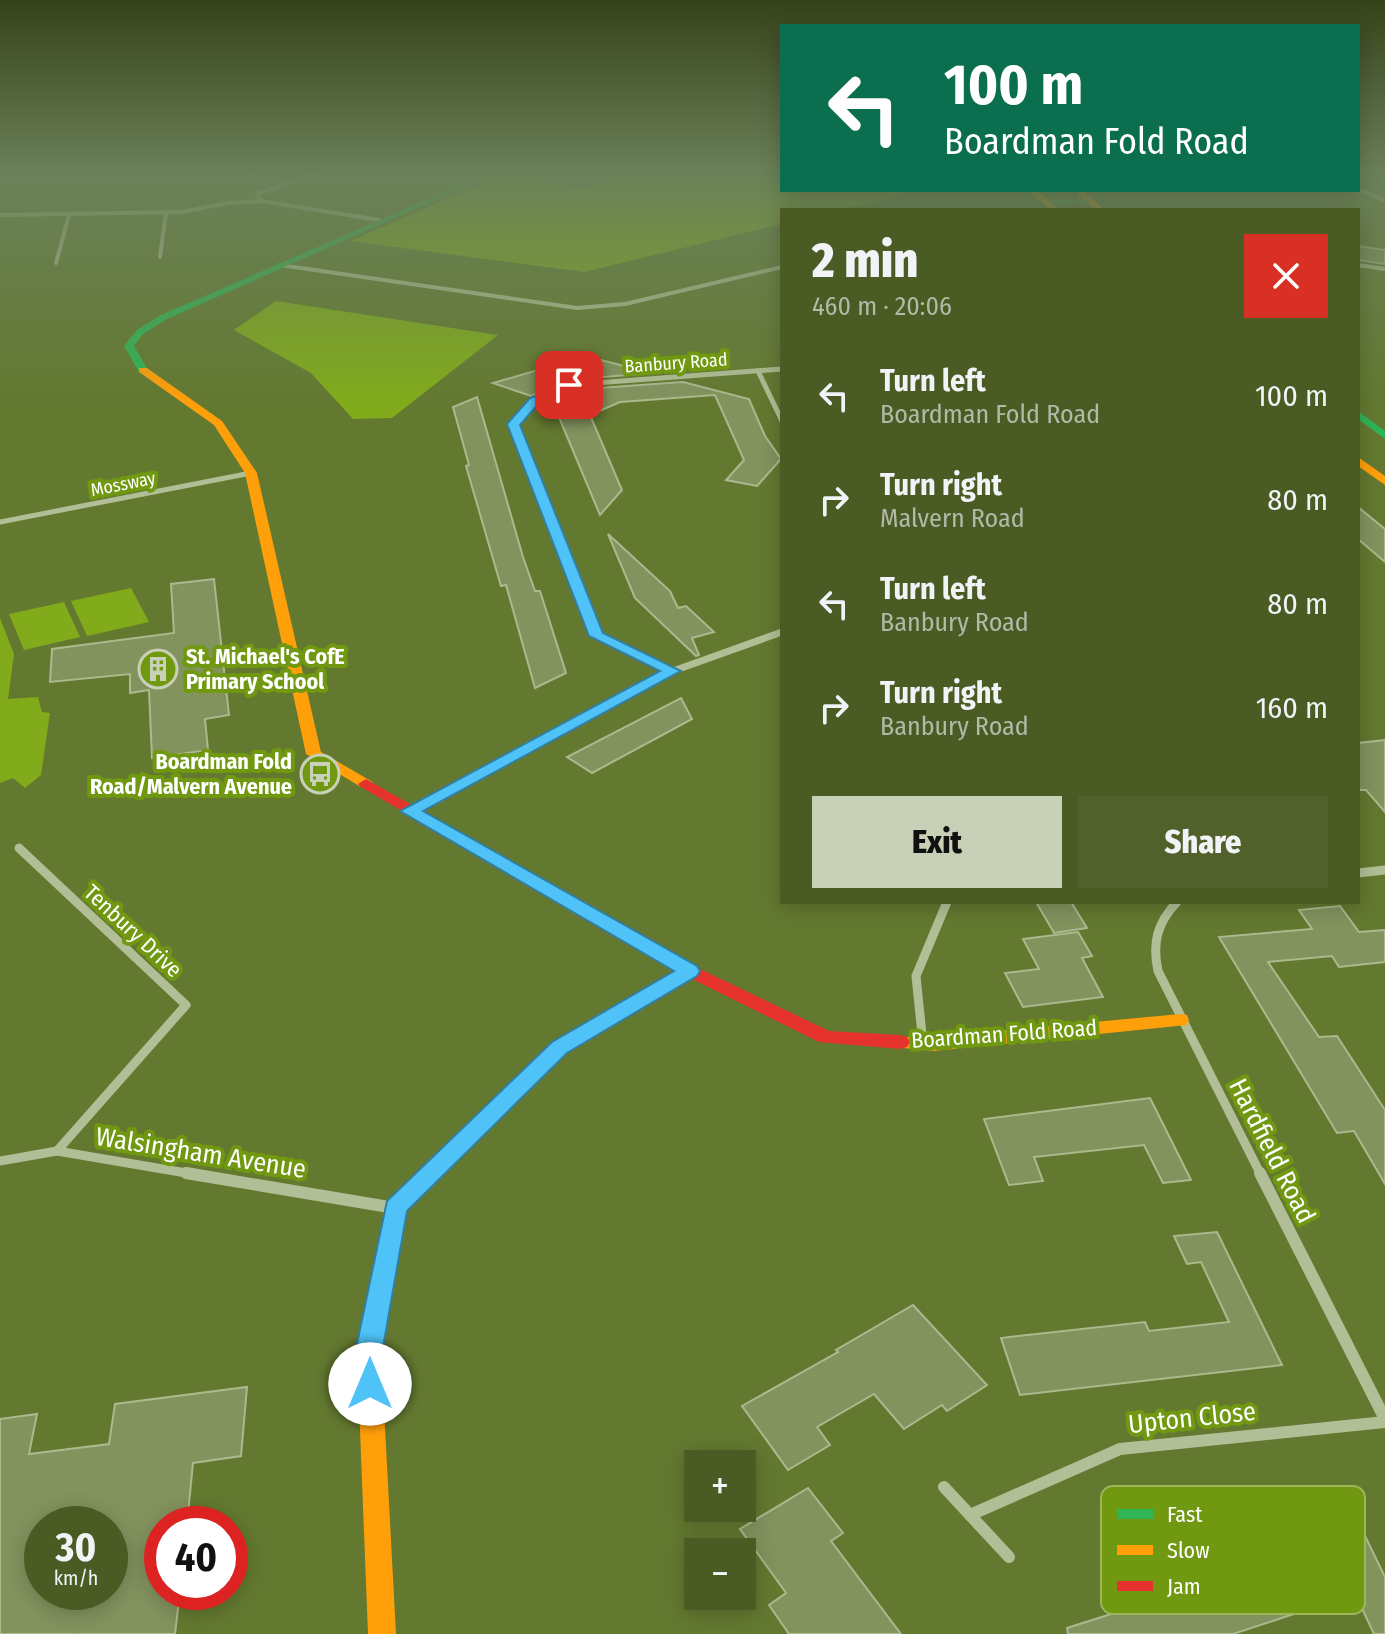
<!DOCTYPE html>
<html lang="en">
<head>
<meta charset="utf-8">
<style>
	body { margin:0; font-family:"Fira Sans Condensed",sans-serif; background:#51612c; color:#f1f3f6; height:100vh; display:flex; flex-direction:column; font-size:30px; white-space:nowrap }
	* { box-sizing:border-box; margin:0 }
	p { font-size:26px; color:#b2b9a6 }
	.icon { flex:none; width:44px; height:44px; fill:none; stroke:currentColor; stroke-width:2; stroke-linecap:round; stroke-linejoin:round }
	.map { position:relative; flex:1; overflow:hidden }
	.sheet { position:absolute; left:780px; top:208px; width:580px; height:696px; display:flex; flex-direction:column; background:#4a5b24; border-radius:0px; box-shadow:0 4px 20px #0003 }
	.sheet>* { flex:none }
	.guide { position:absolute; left:780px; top:24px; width:580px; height:168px; border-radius:0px; box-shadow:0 4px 20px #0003; background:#0b6e4f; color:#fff; overflow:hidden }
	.tools { position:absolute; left:684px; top:1450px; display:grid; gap:16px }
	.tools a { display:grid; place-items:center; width:72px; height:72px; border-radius:0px; background:#4a5b24; box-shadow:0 4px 20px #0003; font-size:40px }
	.speed { position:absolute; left:24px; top:1506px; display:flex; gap:16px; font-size:40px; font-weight:700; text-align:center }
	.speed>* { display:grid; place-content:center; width:104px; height:104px; border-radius:50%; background:#4a5b24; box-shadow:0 4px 20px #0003; line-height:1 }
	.speed small { font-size:20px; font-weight:400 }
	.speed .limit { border:12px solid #d22; background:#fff; color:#111 }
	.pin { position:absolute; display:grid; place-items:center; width:68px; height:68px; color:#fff; margin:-34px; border-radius:16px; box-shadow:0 4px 12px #0006 }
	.me { position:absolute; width:88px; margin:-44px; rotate:0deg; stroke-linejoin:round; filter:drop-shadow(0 0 6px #0008) }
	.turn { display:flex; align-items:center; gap:28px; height:168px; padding:0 32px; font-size:36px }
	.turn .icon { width:104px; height:104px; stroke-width:2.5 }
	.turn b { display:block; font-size:56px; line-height:68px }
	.round { display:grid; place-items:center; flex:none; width:84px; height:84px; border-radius:0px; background:#51612c }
	.head { display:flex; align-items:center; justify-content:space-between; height:136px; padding:0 32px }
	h1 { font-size:48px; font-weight:800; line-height:60px }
	.primary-button { display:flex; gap:16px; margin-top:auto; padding:16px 32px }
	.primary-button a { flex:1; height:92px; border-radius:0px; background:#c8d0b7; color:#111; font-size:32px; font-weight:800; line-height:92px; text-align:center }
	.primary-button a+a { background:#51612c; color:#f1f3f6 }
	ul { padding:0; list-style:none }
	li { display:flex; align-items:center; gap:24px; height:104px; padding:0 32px }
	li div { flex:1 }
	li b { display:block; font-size:30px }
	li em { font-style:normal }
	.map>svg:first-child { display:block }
	.green { fill:#81ab1b }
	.building { fill:#83935e; stroke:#acb98e; stroke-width:2; fill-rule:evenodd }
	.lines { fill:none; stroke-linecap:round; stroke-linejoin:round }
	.street-far4 { stroke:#b2bf96; stroke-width:4 }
	.street-far3 { stroke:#b2bf96; stroke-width:5 }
	.street-far2 { stroke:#b2bf96; stroke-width:7 }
	.street-far1 { stroke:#b2bf96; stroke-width:9 }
	.street { stroke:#b2bf96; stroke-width:12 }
	.fast { fill:#30b455; fill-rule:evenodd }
	.slow { fill:#ff9f0a; fill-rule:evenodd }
	.jam { fill:#e5322d; fill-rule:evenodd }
	.route { fill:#4fc3f7; stroke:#337fa1; stroke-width:2 }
	.labels { text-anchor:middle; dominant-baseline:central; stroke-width:8; stroke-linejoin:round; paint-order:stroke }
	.far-street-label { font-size:18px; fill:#fff; stroke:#709811 }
	.poi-label { font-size:22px; font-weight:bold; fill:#fff; stroke:#709811; text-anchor:start }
	.street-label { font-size:22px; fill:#fff; stroke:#709811 }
	.near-street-label { font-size:26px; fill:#fff; stroke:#709811 }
	.key { fill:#709811; stroke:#9bb758; stroke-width:2 }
	.key-label { font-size:22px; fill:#fff }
</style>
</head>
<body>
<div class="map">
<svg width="1385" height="1634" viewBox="0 0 1385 1634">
	<rect width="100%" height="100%" fill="#637930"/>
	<g class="green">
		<polygon points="622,175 782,175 782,190 922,190 840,210 782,210 782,224 584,272 350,241 497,177 585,188"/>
		<polygon points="276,301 498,335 392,418 353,419 311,373 234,330"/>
		<polygon points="131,588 149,622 87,636 71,601"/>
		<polygon points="64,602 80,637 24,650 9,614"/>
		<polygon points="0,618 14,654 8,699 38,697 42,712 50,713 41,775 25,788 13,778 0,783"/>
	</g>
	<g class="building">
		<polygon points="1358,246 1385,250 1385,264 1358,260"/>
		<polygon points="597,359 651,373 568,380 531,396 493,383 552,366"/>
		<polygon points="683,382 749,399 765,436 781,459 757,486 726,480 744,460 715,395 620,402 590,415 622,490 600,515 553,403 546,401 570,390"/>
		<polygon points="477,397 523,557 535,591 540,591 566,673 535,688 506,585 501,586 491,552 466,466 469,465 453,407"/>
		<polygon points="1358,507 1385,529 1385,562 1358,539"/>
		<polygon points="608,534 670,591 678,608 686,606 714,632 692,638 699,655 696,656 635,598"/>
		<polygon points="214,579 229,715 205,719 208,750 152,758 149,690 130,693 130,674 50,682 52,649 174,633 171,584"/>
		<polygon points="681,698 692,719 592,773 567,757"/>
		<polygon points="1385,740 1385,812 1366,790 1358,790 1358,743"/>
		<polygon points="1036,902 1071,902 1087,928 1054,933"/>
		<polygon points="1340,906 1359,932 1385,930 1385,962 1339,967 1332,956 1268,962 1319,1037 1337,1036 1385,1110 1385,1184 1354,1131 1337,1133 1219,937 1312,929 1299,910"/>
		<polygon points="1078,932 1092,956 1082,958 1103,997 1023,1007 1005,973 1039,969 1023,939"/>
		<polygon points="1150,1098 1191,1180 1163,1183 1144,1145 1034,1157 1043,1181 1009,1185 984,1119"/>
		<polygon points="1217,1232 1282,1365 1020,1395 1001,1338 1145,1322 1149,1331 1229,1322 1201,1262 1187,1264 1174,1236"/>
		<polygon points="913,1305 987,1385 947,1411 942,1405 904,1429 874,1394 817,1427 830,1445 788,1470 742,1406 838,1352 836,1350"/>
		<path d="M247 1387 241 1456 193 1463 187 1524H162V1592H180L175 1634H0V1419L37 1414 29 1454 109 1444 115 1404ZM42 1524H110V1592H42Z"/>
		<polygon points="808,1488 843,1533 831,1541 901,1634 789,1634 769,1605 786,1593 740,1529"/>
		<polygon points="1353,1511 1385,1577 1385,1634 1374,1634 1344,1570 1272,1579 1294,1614 1233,1634 1068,1634 1067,1628 1203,1585 1190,1562 1283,1533 1278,1521"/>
	</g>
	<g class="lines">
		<g class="street-far4">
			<polyline points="1358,190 1385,200"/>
			<polyline points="261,201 257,194 311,175"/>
			<polyline points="0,215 181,212 228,203 261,201 379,220"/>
			<polyline points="160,257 166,212"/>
			<polyline points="56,263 69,215"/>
			<polyline points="280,265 577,308 625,304 782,267"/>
			<polyline points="1358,265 1385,269"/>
		</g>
		<g class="street-far3">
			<polyline points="758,371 782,421"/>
			<polyline points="0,522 251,473"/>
			<polyline points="561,548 513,424 535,400 569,385 782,369"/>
		</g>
		<g class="street-far2">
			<polyline points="561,546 596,636 673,671"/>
			<polyline points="409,811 673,671 782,632"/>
		</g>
		<g class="street-far1">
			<polyline points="19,848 186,1005 57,1151"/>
			<polyline points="1358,873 1385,870"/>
			<path d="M1177 902C1157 923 1152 943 1158 971L1261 1175"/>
			<polyline points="923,1044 916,976 947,902"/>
			<polyline points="0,1161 57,1151 198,1175"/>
		</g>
		<g class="street">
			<polyline points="186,1173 395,1208"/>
			<polyline points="1260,1173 1385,1419"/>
			<polyline points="944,1487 1009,1557"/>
			<polyline points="970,1515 1120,1449 1385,1422"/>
		</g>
		<g class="fast">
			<polygon points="483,175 493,175 167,319 143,334 134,346 148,370 147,372 139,372 124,346 137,330 161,315"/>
			<polygon points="1088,198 1091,202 1047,204 1043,202"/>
			<polygon points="1358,411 1385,431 1385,439 1358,419"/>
			<path d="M690 965 696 967 699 971 696 975C654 1000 609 1024 568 1051 556 1059 549 1076 533 1071L530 1066 552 1043Z"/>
		</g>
		<g class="slow">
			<polygon points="1028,190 1037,190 1059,209 1051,210"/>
			<polygon points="1078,191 1084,191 1105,210 1096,210 1078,195"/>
			<polygon points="139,368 147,368 222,421 257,473 321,752 371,781 374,784 371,787 361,787 306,754 245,473 214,425 139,372"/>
			<polygon points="1358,457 1385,476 1385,485 1358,466"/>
			<polygon points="1180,1014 1187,1015 1189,1020 1187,1025 933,1051 893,1047 890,1042 893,1037 933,1037"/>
			<polygon points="540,1059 547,1061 550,1066 547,1071 406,1211 381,1353 396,1634 368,1634 357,1353 385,1208 533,1061"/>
		</g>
		<polygon class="jam" points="366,779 696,967 829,1031 900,1035 907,1037 910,1042 907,1047 900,1049 819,1042 684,975 361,787 358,784"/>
	</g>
	<linearGradient id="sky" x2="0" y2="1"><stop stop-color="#36431a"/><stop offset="0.43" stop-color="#6b8159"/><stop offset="1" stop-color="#6b8159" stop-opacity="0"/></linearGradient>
	<rect width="1385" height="404" fill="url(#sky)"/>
	<polygon class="route" points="565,383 575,385 539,403 520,425 603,633 681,671 423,811 697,966 700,971 697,976 567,1053 407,1211 382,1353 383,1384 380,1392 370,1396 360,1392 357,1384 355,1353 387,1201 552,1042 674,971 400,811 660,671 589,636 507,424 530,398"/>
	<defs>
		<g id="building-ring" transform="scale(2)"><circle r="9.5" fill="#709811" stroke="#c8d0b7" stroke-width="1.5"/><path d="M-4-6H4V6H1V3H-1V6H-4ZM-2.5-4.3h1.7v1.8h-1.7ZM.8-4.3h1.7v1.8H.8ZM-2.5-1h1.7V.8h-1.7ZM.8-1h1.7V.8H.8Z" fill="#c8d0b7"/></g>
		<g id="bus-ring" transform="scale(2)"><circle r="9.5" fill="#709811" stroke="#c8d0b7" stroke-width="1.5"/><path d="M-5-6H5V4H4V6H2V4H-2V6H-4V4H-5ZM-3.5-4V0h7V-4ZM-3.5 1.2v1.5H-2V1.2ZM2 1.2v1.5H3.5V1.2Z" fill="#c8d0b7"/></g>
	</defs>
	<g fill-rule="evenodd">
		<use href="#building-ring" x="158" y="669"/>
		<use href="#bus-ring" x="320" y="774"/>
	</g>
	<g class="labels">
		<g class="far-street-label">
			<text transform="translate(676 363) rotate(-4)">Banbury Road</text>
			<text transform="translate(123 484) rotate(-11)">Mossway</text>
		</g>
		<g class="poi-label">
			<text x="186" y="656">St. Michael's CofE<tspan x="186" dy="25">Primary School</tspan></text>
			<text x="292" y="761" text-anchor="end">Boardman Fold<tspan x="292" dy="25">Road/Malvern Avenue</tspan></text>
		</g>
		<g class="street-label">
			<text transform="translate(133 931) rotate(43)">Tenbury Drive</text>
			<text transform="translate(1004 1034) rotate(-4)">Boardman Fold Road</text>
		</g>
		<g class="near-street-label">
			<text transform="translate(1272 1151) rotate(63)">Hardfield Road</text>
			<text transform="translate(201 1153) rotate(9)">Walsingham Avenue</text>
			<text transform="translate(1192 1418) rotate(-6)">Upton Close</text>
		</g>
	</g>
	<rect x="1101" y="1486" width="264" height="128" rx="12" class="key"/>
	<rect x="1117" y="1509" width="36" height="10" fill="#30b455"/>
	<rect x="1117" y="1545" width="36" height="10" fill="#ff9f0a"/>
	<rect x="1117" y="1581" width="36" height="10" fill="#e5322d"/>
	<g class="key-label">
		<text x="1167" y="1522">Fast</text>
		<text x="1167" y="1558">Slow</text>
		<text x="1167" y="1594">Jam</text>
	</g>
</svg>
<div class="tools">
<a>+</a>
<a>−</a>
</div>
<div class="speed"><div>30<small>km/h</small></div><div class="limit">40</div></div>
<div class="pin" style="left:569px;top:385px;background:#d93025"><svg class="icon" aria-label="arrive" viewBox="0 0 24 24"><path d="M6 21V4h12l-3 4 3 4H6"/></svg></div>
<svg class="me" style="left:370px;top:1384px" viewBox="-20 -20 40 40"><circle r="19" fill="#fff"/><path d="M0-13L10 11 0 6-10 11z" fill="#4fc3f7"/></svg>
<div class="guide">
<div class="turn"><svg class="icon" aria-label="left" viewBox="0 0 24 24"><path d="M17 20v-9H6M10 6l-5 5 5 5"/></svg><div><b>100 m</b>Boardman Fold Road</div></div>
</div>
<section class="sheet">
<div class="head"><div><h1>2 min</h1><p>460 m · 20:06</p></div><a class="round" style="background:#d93025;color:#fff"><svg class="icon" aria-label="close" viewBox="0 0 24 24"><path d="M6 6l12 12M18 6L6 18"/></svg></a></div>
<ul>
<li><svg class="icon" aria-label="left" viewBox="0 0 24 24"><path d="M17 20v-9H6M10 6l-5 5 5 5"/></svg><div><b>Turn left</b><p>Boardman Fold Road</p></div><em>100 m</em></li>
<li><svg class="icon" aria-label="right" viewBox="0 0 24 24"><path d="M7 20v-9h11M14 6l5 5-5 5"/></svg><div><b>Turn right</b><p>Malvern Road</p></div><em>80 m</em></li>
<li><svg class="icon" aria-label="left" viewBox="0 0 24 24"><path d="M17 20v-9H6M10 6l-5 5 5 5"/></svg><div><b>Turn left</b><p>Banbury Road</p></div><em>80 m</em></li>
<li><svg class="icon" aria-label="right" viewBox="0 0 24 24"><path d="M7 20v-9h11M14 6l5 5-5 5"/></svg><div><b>Turn right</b><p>Banbury Road</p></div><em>160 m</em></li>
</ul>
<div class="primary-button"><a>Exit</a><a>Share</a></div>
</section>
</div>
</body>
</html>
